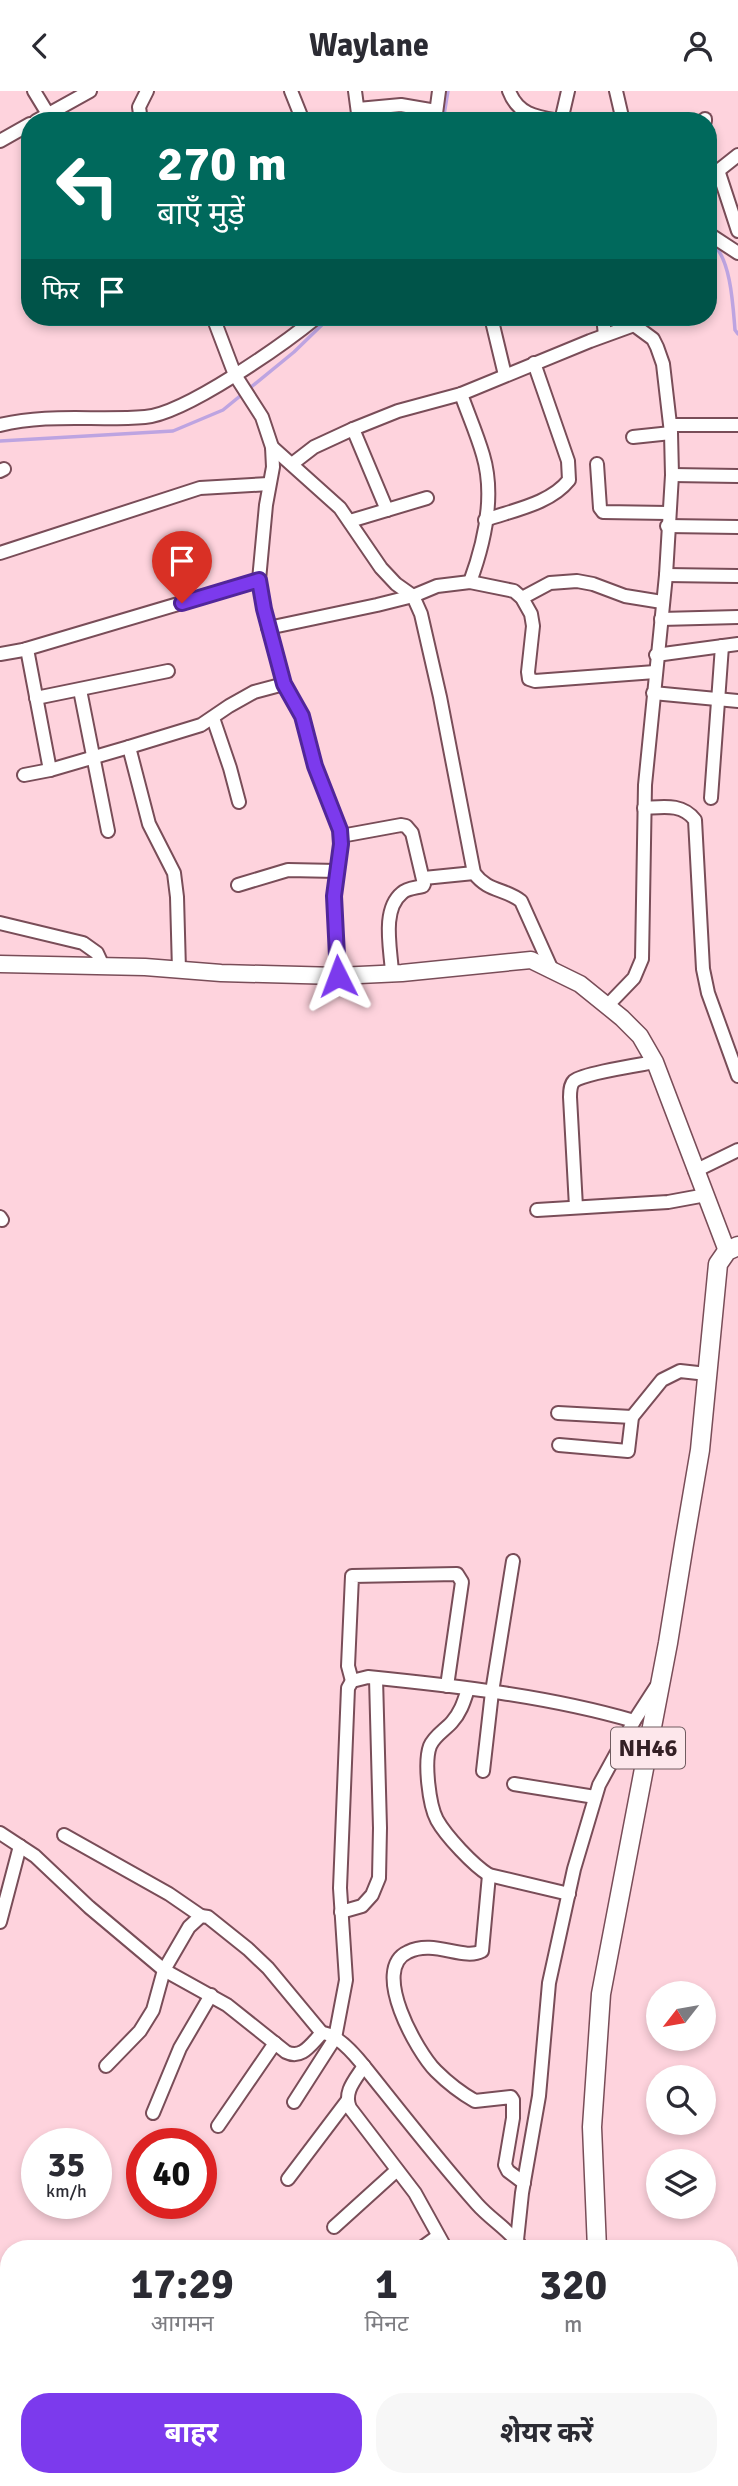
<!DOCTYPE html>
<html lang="hi">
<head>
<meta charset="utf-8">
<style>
	body { margin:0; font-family:Signika,"Noto Sans Devanagari",sans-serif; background:#f7f7f7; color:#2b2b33; height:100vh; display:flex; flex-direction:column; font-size:26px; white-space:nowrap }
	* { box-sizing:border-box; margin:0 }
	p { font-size:23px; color:#7c7c81 }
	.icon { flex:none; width:38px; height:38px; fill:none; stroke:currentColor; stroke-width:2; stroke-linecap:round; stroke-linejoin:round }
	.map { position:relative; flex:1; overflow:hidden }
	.details { position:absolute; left:0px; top:2149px; width:738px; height:247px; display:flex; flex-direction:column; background:#fff; border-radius:28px 28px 0 0; box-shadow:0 4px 10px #0003 }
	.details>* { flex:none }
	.guide { position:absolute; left:21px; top:21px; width:696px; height:214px; border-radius:28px; box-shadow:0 4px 10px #0003; background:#00695c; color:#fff; overflow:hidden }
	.needle { width:46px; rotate:239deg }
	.fabs { position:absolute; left:646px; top:1890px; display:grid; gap:14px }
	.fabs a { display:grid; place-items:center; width:70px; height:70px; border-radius:50%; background:#fff; box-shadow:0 4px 10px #0003; font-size:35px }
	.speed { position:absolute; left:21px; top:2037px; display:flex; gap:14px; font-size:35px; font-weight:700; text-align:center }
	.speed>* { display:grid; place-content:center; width:91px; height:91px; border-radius:50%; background:#fff; box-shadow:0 4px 10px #0003; line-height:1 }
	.speed small { font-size:18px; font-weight:400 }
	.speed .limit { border:10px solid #d22; background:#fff; color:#111 }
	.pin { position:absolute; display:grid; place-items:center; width:60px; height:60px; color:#fff; margin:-72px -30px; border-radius:50% 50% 50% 0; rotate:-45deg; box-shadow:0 0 7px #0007 }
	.pin .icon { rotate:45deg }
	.me { position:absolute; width:77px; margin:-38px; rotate:357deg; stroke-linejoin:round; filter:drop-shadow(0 0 5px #0008) }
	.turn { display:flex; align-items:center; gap:24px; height:147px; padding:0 21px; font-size:32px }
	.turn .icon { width:91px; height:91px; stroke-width:2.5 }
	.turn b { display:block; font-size:49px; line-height:60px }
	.then { display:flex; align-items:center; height:66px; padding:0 21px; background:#0003; gap:14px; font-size:26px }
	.eta { display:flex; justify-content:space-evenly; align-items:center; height:119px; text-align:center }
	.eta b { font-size:42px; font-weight:700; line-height:49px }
	.cta { display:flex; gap:14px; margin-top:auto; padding:14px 21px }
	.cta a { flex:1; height:80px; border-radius:28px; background:#7c3aed; color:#fff; font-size:28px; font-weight:700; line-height:80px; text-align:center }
	.cta a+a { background:#f7f7f7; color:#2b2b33 }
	header { display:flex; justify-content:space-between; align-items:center; height:91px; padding:0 21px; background:#fff; font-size:32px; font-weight:700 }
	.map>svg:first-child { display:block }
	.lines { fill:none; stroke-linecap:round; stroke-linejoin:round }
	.stream { stroke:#bda4e1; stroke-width:3.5 }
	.minor-casing { stroke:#794d58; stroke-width:16 }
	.major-casing { stroke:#794d58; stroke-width:19 }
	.highway-casing { stroke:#794d58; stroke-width:21 }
	.minor { stroke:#fff; stroke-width:12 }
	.major { stroke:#fff; stroke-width:16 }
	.highway { stroke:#fff; stroke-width:18 }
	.route-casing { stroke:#51269a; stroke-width:18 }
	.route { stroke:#7c3aed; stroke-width:12 }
	.labels { text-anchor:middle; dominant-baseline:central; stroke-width:7; stroke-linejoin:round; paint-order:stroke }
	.shield { fill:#fde7eb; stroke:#705c60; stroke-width:2 }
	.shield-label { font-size:24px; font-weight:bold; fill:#342025 }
</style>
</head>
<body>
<header><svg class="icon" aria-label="back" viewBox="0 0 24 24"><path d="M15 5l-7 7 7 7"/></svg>Waylane<svg class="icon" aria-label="person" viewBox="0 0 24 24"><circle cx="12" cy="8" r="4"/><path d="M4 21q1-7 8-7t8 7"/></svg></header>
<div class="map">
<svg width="738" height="2395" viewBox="0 0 738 2395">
	<rect width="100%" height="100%" fill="#fed3dd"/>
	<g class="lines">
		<g class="stream">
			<polyline points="443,30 448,0"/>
			<path d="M713 153C731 169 733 215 735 239L738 243"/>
			<polyline points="0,350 173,340 223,319 294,261 330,226"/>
		</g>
		<g class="minor-casing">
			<g id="minor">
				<polyline points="34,0 48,23"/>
				<polyline points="291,0 303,30"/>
				<polyline points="355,0 359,30"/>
				<path d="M509 0C518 24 537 26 560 30"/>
				<polyline points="616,0 623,30"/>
				<polyline points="358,18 401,14 436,20"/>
				<polyline points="36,30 90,0"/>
				<polyline points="141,30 139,16 147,0"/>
				<polyline points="435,30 439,0"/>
				<polyline points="561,30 568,0"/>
				<polyline points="705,30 705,28"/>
				<polyline points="0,50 30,33"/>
				<polyline points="718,79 738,140"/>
				<polyline points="709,87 738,64"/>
				<polyline points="709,143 738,162"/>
				<polyline points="213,226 235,284 262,326 272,356 273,376 266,414 259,489 264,518 284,593 302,625 315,675 340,739 341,753 334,805 338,885"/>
				<polyline points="491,226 505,284"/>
				<polyline points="603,226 605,244"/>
				<path d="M461 303C468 323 477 343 483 364 495 404 484 453 470 491"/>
				<path d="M0 334C48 322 97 330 145 326 185 323 284 253 317 226"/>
				<polyline points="671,334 738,334"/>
				<polyline points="353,338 387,419"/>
				<polyline points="633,346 671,342"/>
				<path d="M272 356 340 417 381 477 396 493 413 505 421 523 440 606 474 782C488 801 504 797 521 810L552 879"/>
				<polyline points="292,373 314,356 353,338 398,320 461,303 590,250 634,234"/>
				<polyline points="597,373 600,417 603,421 668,422"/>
				<polyline points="0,380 4,378"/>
				<polyline points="672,384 738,385"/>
				<path d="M485 429C513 419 550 413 569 389L568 370 534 272"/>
				<polyline points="350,430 427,407"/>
				<polyline points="667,435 738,436"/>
				<polyline points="0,462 200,397 269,393"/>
				<polyline points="666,484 738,485"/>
				<polyline points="522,507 550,492 577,490 593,493 625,505 662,511"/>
				<polyline points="661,528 738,526"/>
				<polyline points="268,537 377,514 413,505 437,495 470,491 514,500 522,507 531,523 533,535 528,581 529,588 535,590 655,581"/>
				<polyline points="27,558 50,679 129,656 149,733 174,782 177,806 179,879"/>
				<polyline points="0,563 23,559 259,489"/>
				<polyline points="656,564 738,553"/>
				<polyline points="80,599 108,740"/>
				<polyline points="653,602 738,610"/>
				<polyline points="36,607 168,580"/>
				<polyline points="213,627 230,677 239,711"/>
				<polyline points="129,656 201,634 229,615 254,601 284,593"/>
				<polyline points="24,684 50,679"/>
				<polyline points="711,707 722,555"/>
				<path d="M644 717C663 716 682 712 695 729L703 878 708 902 738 985"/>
				<path d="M341 745 401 734 406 735 412 742 424 793 423 795C416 797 407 797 402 802 381 819 391 859 392 882"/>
				<polyline points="424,787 474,782"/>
				<polyline points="238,794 288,779 337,780"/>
				<polyline points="0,832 83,852 97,862 103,875"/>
				<polyline points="607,915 634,887 642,868 645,694 666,484 672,384 671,342 663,273 657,256 653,248 634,234 628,226"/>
				<polyline points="695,1080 738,1059"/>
				<path d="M576 1116 570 1006C570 1001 570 994 574 990 584 982 639 974 655 971"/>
				<polyline points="537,1119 668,1111 706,1104"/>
				<polyline points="0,1126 2,1129"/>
				<polyline points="558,1322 632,1326"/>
				<polyline points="559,1354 628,1360 632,1326 662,1289 680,1280 707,1283"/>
				<polyline points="352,1590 348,1575 352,1485 457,1483 462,1491 447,1595"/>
				<path d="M468 1598C464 1610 461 1621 452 1631 445 1639 434 1645 430 1655 424 1671 429 1714 437 1729 446 1745 473 1774 489 1784L569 1803"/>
				<polyline points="483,1680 492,1601 513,1470"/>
				<polyline points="514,1693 595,1706"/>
				<path d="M0 1742 35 1765 89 1816 164 1879 227 1914 286 1961C302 1969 311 1953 322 1942 338 1943 357 1966 367 1979 403 2024 438 2069 477 2113 491 2129 510 2139 523 2158"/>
				<polyline points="64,1744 169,1803 201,1825"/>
				<path d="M489 1784 482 1860C463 1870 434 1848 408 1861 370 1878 417 1961 436 1980 447 1991 461 2002 475 2010L511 2006 513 2009V2027L505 2074 508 2080 524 2092"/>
				<polyline points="341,1821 362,1815 372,1804 379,1787 380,1737 376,1587"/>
				<polyline points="0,1831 20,1755"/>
				<polyline points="106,1975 140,1940 153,1919 164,1879 189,1836 201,1825 208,1826 248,1858 268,1877 322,1942"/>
				<path d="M364 1975C355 1989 343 2001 350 2017L415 2102 446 2158"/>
				<path d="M294 2011 335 1947 346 1889 340 1797 348 1597 352 1590 368 1586C457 1595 548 1605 634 1630"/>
				<polyline points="153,2022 180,1957 211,1904"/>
				<polyline points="218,2035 275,1952"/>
				<polyline points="288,2088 347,2010"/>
				<polyline points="334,2136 397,2079"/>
				<polyline points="517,2149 522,2102 539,2005 549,1892 574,1778 599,1694 634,1630 656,1596"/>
				<polyline points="420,2158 438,2145"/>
			</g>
		</g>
		<g class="major-casing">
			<polyline id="major" points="0,873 145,876 221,882 338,885 402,882 531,869 580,893 622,927 640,945 655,971 727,1160"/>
		</g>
		<g class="highway-casing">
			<g id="highway">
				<polyline points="597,2158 592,2036 601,1903 668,1552 684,1453 700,1359 718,1173 727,1160 738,1155"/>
				<polyline points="644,2387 648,2395"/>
			</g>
		</g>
		<use href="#minor" class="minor"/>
		<use href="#major" class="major"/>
		<use href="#highway" class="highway"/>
	</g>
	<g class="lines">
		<g class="route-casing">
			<polyline id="route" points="182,512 259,489 264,518 284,593 302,625 315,675 340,739 341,753 334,805 338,885"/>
		</g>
		<use href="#route" class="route"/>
	</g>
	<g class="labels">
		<rect class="shield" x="611" y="1636.5" width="74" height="41" rx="5"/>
		<g class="shield-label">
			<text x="648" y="1657">NH46</text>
		</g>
	</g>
</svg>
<div class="fabs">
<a><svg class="needle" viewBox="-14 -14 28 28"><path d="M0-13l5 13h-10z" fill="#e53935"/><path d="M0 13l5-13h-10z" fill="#7c7c81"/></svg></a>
<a><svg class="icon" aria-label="search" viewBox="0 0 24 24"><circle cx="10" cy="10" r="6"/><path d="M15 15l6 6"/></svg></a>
<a><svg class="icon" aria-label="layers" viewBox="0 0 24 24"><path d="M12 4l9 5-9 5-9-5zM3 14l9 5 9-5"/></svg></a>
</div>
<div class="speed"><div>35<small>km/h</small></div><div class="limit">40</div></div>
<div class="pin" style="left:182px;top:512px;background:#d93025"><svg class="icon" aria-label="arrive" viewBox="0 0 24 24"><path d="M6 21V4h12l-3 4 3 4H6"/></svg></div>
<svg class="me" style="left:338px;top:885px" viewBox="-20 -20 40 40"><path d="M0-17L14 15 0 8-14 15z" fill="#7c3aed" stroke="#fff" stroke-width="4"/></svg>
<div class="guide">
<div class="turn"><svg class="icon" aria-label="left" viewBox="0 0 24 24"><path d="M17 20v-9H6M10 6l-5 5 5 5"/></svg><div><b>270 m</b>बाएँ मुड़ें</div></div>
<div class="then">फिर<svg class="icon" aria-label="arrive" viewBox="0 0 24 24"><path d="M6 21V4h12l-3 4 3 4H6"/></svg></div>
</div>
<section class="details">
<div class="eta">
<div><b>17:29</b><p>आगमन</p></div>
<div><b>1</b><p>मिनट</p></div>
<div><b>320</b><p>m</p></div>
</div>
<div class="cta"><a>बाहर</a><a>शेयर करें</a></div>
</section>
</div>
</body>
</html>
